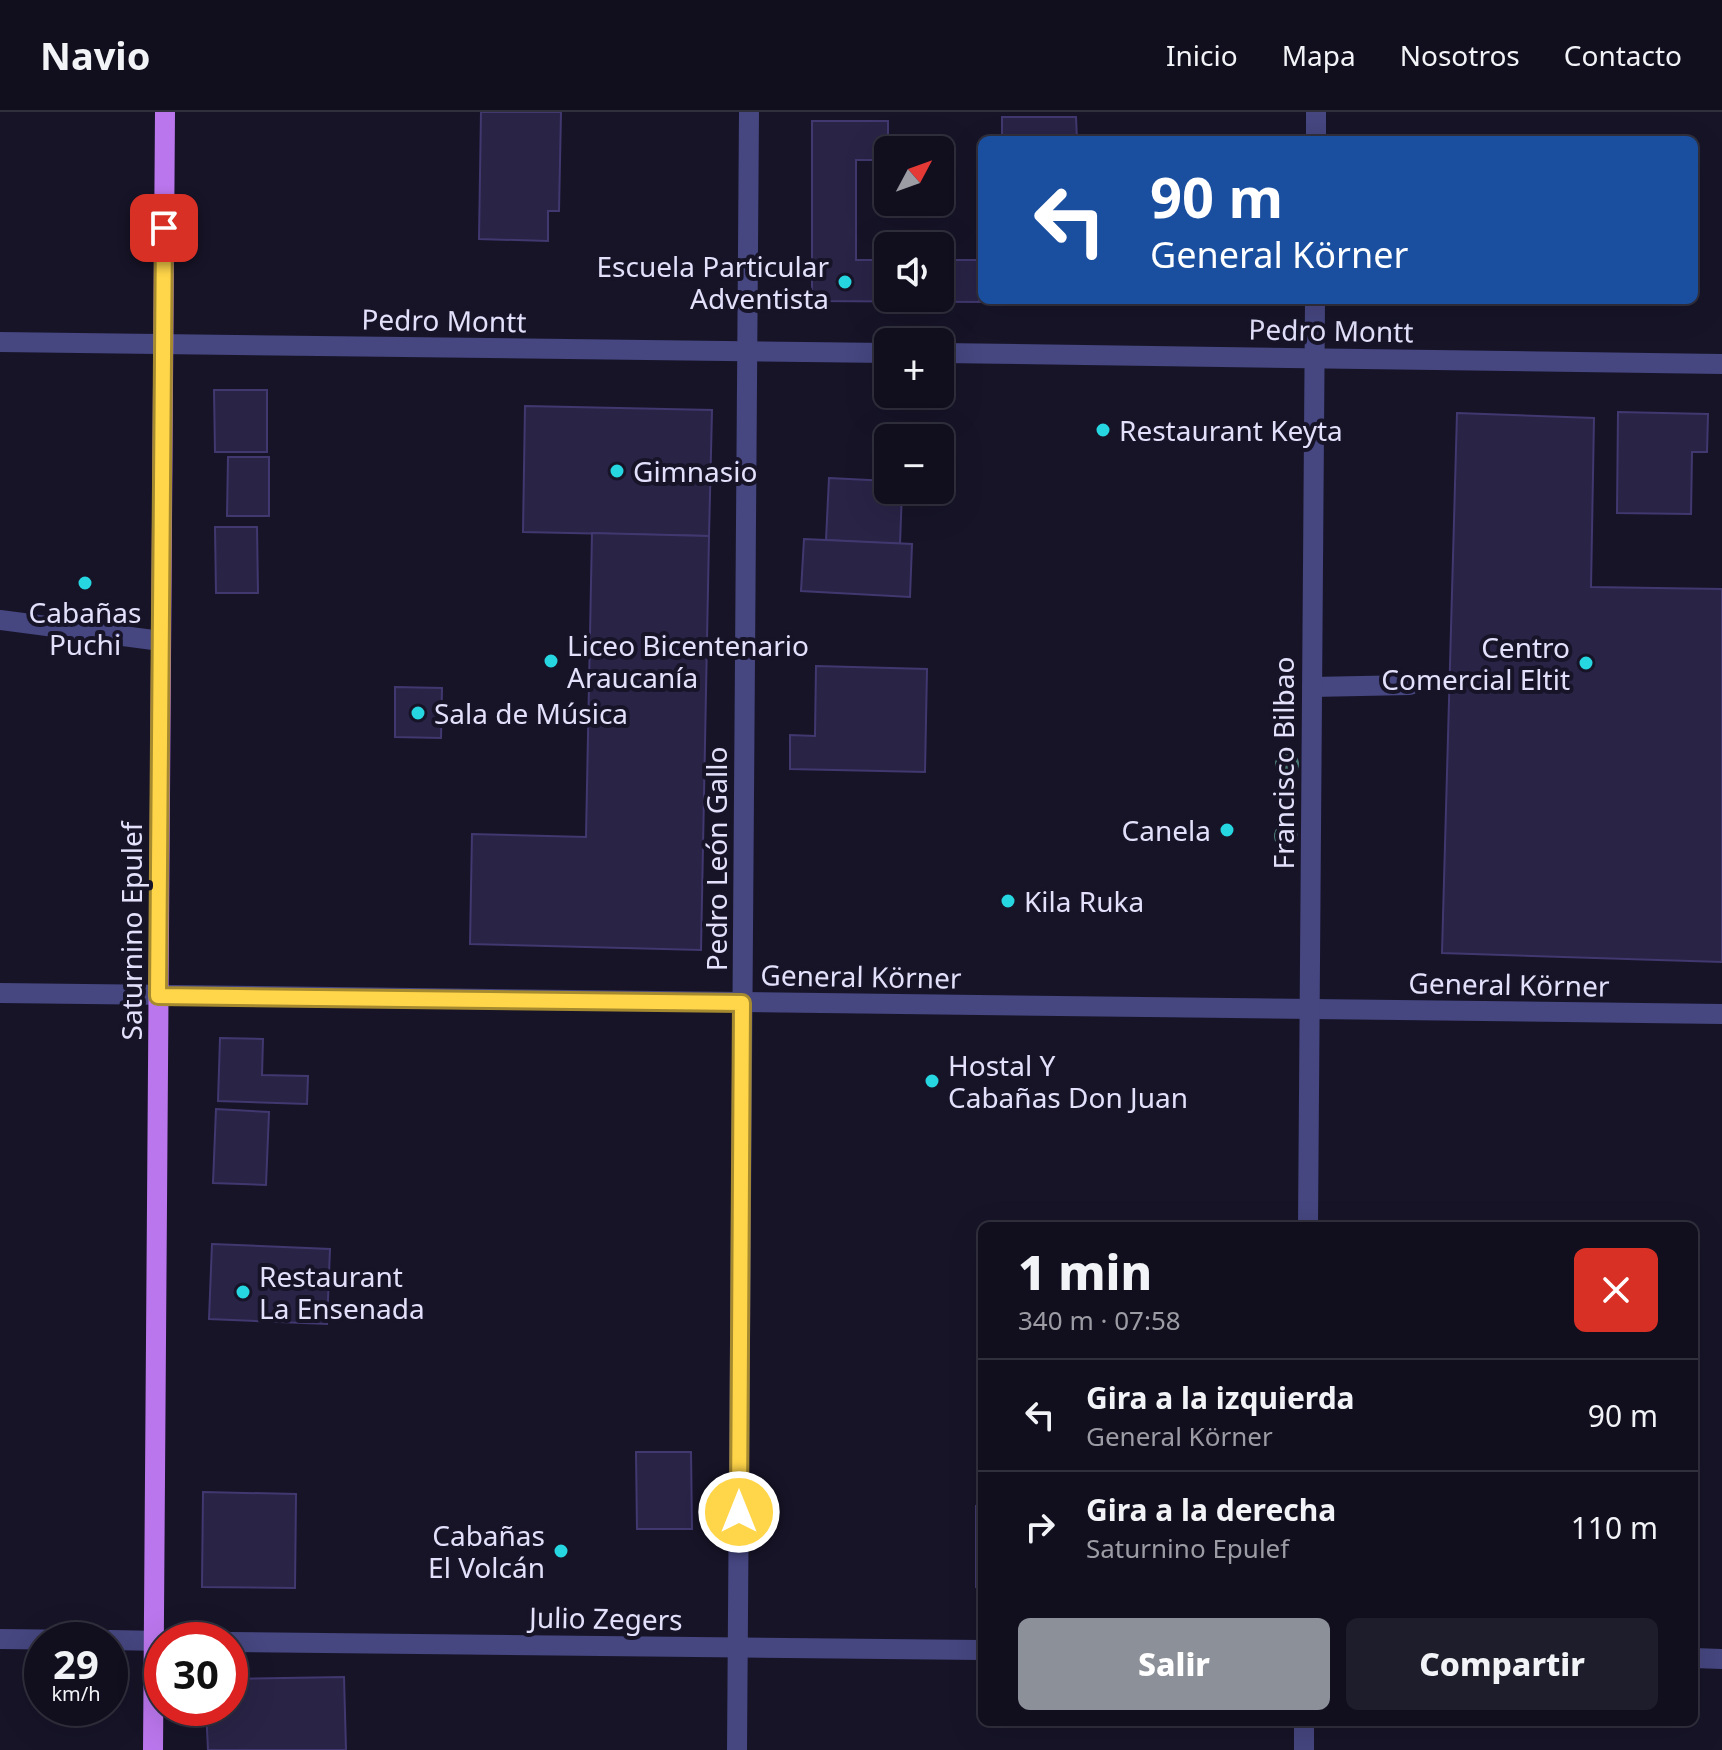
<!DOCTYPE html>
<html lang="es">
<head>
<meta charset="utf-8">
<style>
	body { margin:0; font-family:"Noto Sans",sans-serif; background:#1e1d2b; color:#f1f3f6; height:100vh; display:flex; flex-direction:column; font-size:30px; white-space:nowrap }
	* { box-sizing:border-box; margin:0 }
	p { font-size:26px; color:#9c9ca4 }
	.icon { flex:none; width:44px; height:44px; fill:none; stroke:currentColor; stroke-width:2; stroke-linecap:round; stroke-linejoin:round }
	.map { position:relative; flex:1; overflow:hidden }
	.sheet { position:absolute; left:978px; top:1110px; width:720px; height:504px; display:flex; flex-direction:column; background:#110f1e; border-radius:12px; box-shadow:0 8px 32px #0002,0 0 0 2px #302f3c }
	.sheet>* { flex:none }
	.top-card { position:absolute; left:978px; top:24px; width:720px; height:168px; border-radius:12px; box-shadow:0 8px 32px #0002,0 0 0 2px #302f3c; background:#1a4fa0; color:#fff; overflow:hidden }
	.needle { width:52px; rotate:49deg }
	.fabs { position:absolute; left:874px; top:24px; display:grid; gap:16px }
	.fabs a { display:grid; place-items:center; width:80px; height:80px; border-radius:12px; background:#110f1e; box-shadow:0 8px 32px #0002,0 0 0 2px #302f3c; font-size:40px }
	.speed { position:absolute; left:24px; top:1510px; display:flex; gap:16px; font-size:40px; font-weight:700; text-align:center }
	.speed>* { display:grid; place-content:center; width:104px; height:104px; border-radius:50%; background:#110f1e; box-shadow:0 8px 32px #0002,0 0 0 2px #302f3c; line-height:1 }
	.speed small { font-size:20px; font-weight:400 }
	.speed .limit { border:12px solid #d22; background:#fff; color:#111 }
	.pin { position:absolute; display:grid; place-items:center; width:68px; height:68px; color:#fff; margin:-34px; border-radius:16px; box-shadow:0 4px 12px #0006 }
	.me { position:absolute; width:88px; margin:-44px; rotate:0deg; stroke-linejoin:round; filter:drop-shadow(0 0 6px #0008) }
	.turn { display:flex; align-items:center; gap:28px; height:168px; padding:0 40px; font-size:36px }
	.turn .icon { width:104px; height:104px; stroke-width:2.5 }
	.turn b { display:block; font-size:56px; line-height:68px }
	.round { display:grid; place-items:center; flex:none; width:84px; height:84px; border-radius:12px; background:#1e1d2b }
	.headline { display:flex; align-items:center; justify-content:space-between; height:136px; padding:0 40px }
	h1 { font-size:48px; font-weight:800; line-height:60px }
	.action { display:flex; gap:16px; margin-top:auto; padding:16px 40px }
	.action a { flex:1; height:92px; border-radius:12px; background:#8c9099; color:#fff; font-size:32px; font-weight:800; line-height:92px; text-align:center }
	.action a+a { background:#1e1d2b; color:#f1f3f6 }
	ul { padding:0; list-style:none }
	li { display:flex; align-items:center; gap:24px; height:112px; padding:0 40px; border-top:2px solid #302f3c }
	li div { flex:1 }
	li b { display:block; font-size:30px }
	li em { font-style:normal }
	header { display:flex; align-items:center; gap:48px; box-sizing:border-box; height:112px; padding:0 40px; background:#110f1e; border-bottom:2px solid #302f3c }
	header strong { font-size:38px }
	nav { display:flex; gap:44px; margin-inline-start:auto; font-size:28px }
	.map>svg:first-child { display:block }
	.building { fill:#292346; stroke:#41386f; stroke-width:2 }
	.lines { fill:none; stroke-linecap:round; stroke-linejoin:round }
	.path { stroke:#42aca1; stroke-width:5; stroke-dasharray:4 6; stroke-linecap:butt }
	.minor { stroke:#464680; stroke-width:20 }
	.major { stroke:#ba76ec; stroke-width:20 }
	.tree { fill:#4b7c76 }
	.route-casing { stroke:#a68a30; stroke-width:20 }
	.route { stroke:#ffd54a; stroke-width:14 }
	.poi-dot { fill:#26d6e0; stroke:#171428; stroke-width:3 }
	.labels { text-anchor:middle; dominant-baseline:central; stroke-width:8; stroke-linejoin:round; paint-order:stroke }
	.poi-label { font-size:28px; fill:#e2e0fb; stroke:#171428; text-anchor:start }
	.street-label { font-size:28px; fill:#e2e0fb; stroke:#171428 }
</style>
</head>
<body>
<header>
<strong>Navio</strong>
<nav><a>Inicio</a><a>Mapa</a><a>Nosotros</a><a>Contacto</a></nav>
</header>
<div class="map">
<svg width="1722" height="1638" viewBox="0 0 1722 1638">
	<rect width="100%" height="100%" fill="#171428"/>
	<g class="building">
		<polygon points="481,0 561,0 559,99 548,99 548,129 479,127"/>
		<polygon points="1002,5 1076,5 1077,28 1002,28"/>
		<polygon points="812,9 888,9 888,48 856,48 856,148 888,148 888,186 940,186 940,148 979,148 979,190 812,189"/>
		<polygon points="979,125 982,125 982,188 1145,190 979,190"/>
		<polygon points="1144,188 1263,188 1263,191 1145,190"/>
		<polygon points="1371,188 1513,188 1513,192 1371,191"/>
		<polygon points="214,278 267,278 267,340 215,340"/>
		<polygon points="525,294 712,298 709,424 523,420"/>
		<polygon points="1618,300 1708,302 1707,340 1692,340 1691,402 1617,401"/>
		<polygon points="1457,301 1594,306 1591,475 1722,477 1722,850 1442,841"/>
		<polygon points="228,345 269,345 269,404 227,404"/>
		<polygon points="829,366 888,369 888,378 902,378 900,432 826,428"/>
		<polygon points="215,415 257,415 258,481 216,481"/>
		<polygon points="592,421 709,424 701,838 470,832 472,722 586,725"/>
		<polygon points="804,427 912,432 910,485 801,479"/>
		<polygon points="816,554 927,557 925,660 790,657 790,623 815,624"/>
		<polygon points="395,575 442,576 441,626 395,625"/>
		<polygon points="220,926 263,927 262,963 308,964 307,992 218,989"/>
		<polygon points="216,997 269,1000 266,1073 213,1071"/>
		<polygon points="212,1132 330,1137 327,1212 209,1207"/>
		<polygon points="636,1340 691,1340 692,1417 637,1417"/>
		<polygon points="203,1380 296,1382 295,1476 202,1475"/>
		<rect x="976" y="1394" width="6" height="81"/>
		<polygon points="344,1565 346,1638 208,1638 206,1596 230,1596 230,1567"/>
	</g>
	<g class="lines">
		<polyline class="path" points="185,1519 207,1519"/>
		<g class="minor">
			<polyline points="1316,28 1316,0"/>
			<polyline points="0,230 888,241"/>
			<polyline points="940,241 1722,252"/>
			<polyline points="0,508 161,529"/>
			<polyline points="1312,575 1410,573"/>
			<polyline points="0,881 1722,902"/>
			<polyline points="1308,1114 1315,188"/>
			<polyline points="0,1527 85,1528"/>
			<polyline points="110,1528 162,1529"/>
			<polyline points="230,1530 982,1538"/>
			<polyline points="1694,1546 1722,1547"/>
			<polyline points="737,1638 749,0"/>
			<polyline points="1304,1638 1304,1610"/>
		</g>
		<polyline class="major" points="153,1638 165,0"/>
	</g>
	<g class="tree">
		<circle cx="1287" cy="652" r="12"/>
		<circle cx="1286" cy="724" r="12"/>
	</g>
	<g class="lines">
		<g class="route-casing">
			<polyline id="route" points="164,116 158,884 742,891 739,1400"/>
		</g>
		<use href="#route" class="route"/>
	</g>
	<g class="poi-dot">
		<circle cx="845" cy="170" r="8"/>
		<circle cx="1103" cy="318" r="8"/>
		<circle cx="617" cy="359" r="8"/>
		<circle cx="85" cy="471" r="8"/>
		<circle cx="551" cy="549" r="8"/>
		<circle cx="1586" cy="551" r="8"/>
		<circle cx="418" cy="601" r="8"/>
		<circle cx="1227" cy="718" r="8"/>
		<circle cx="1008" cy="789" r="8"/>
		<circle cx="932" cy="969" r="8"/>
		<circle cx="243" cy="1180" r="8"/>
		<circle cx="561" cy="1439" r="8"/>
	</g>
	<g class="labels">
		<g class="poi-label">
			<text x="829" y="154" text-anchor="end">Escuela Particular<tspan x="829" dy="32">Adventista</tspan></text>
			<text x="1119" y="318">Restaurant Keyta</text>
			<text x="633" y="359">Gimnasio</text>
			<text x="85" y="500" text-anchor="middle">Cabañas<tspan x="85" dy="32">Puchi</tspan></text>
			<text x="567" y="533">Liceo Bicentenario<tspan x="567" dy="32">Araucanía</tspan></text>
			<text x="1570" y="535" text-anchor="end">Centro<tspan x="1570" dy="32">Comercial Eltit</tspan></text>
			<text x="434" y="601">Sala de Música</text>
			<text x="1211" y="718" text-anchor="end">Canela</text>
			<text x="1024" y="789">Kila Ruka</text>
			<text x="948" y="953">Hostal Y<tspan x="948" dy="32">Cabañas Don Juan</tspan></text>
			<text x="259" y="1164">Restaurant<tspan x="259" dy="32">La Ensenada</tspan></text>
			<text x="545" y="1423" text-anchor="end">Cabañas<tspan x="545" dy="32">El Volcán</tspan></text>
		</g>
		<g class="street-label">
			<text transform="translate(444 208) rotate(1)">Pedro Montt</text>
			<text transform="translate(1331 218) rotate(1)">Pedro Montt</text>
			<text transform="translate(1283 651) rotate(-90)">Francisco Bilbao</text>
			<text transform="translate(716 747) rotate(-90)">Pedro León Gallo</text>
			<text transform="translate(131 819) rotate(-90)">Saturnino Epulef</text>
			<text transform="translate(861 864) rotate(1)">General Körner</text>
			<text transform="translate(1509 872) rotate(1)">General Körner</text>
			<text transform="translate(606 1506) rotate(1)">Julio Zegers</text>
		</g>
	</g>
</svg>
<div class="fabs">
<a><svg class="needle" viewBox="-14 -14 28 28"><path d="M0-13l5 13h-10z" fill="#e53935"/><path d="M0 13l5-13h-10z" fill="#9c9ca4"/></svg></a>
<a><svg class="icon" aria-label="sound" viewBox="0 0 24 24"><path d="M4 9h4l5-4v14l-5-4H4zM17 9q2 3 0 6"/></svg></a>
<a>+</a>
<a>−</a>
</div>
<div class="speed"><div>29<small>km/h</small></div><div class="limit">30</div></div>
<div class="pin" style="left:164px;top:116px;background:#d93025"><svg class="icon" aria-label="arrive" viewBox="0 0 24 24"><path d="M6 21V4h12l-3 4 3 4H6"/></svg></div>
<svg class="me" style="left:739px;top:1400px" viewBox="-20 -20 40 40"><circle r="17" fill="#ffd54a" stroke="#fff" stroke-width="3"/><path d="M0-11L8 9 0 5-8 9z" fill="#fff"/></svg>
<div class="top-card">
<div class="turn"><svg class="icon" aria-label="left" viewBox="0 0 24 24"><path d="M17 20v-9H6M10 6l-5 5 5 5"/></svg><div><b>90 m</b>General Körner</div></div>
</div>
<section class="sheet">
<div class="headline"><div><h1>1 min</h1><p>340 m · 07:58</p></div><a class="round" style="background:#d93025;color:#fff"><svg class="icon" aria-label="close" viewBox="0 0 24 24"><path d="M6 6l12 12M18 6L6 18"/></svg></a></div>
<ul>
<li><svg class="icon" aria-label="left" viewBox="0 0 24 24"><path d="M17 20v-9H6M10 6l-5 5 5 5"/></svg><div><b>Gira a la izquierda</b><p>General Körner</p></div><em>90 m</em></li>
<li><svg class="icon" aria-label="right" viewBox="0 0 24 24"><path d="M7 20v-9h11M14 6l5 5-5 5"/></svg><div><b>Gira a la derecha</b><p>Saturnino Epulef</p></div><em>110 m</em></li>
</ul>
<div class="action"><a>Salir</a><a>Compartir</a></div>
</section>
</div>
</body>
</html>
